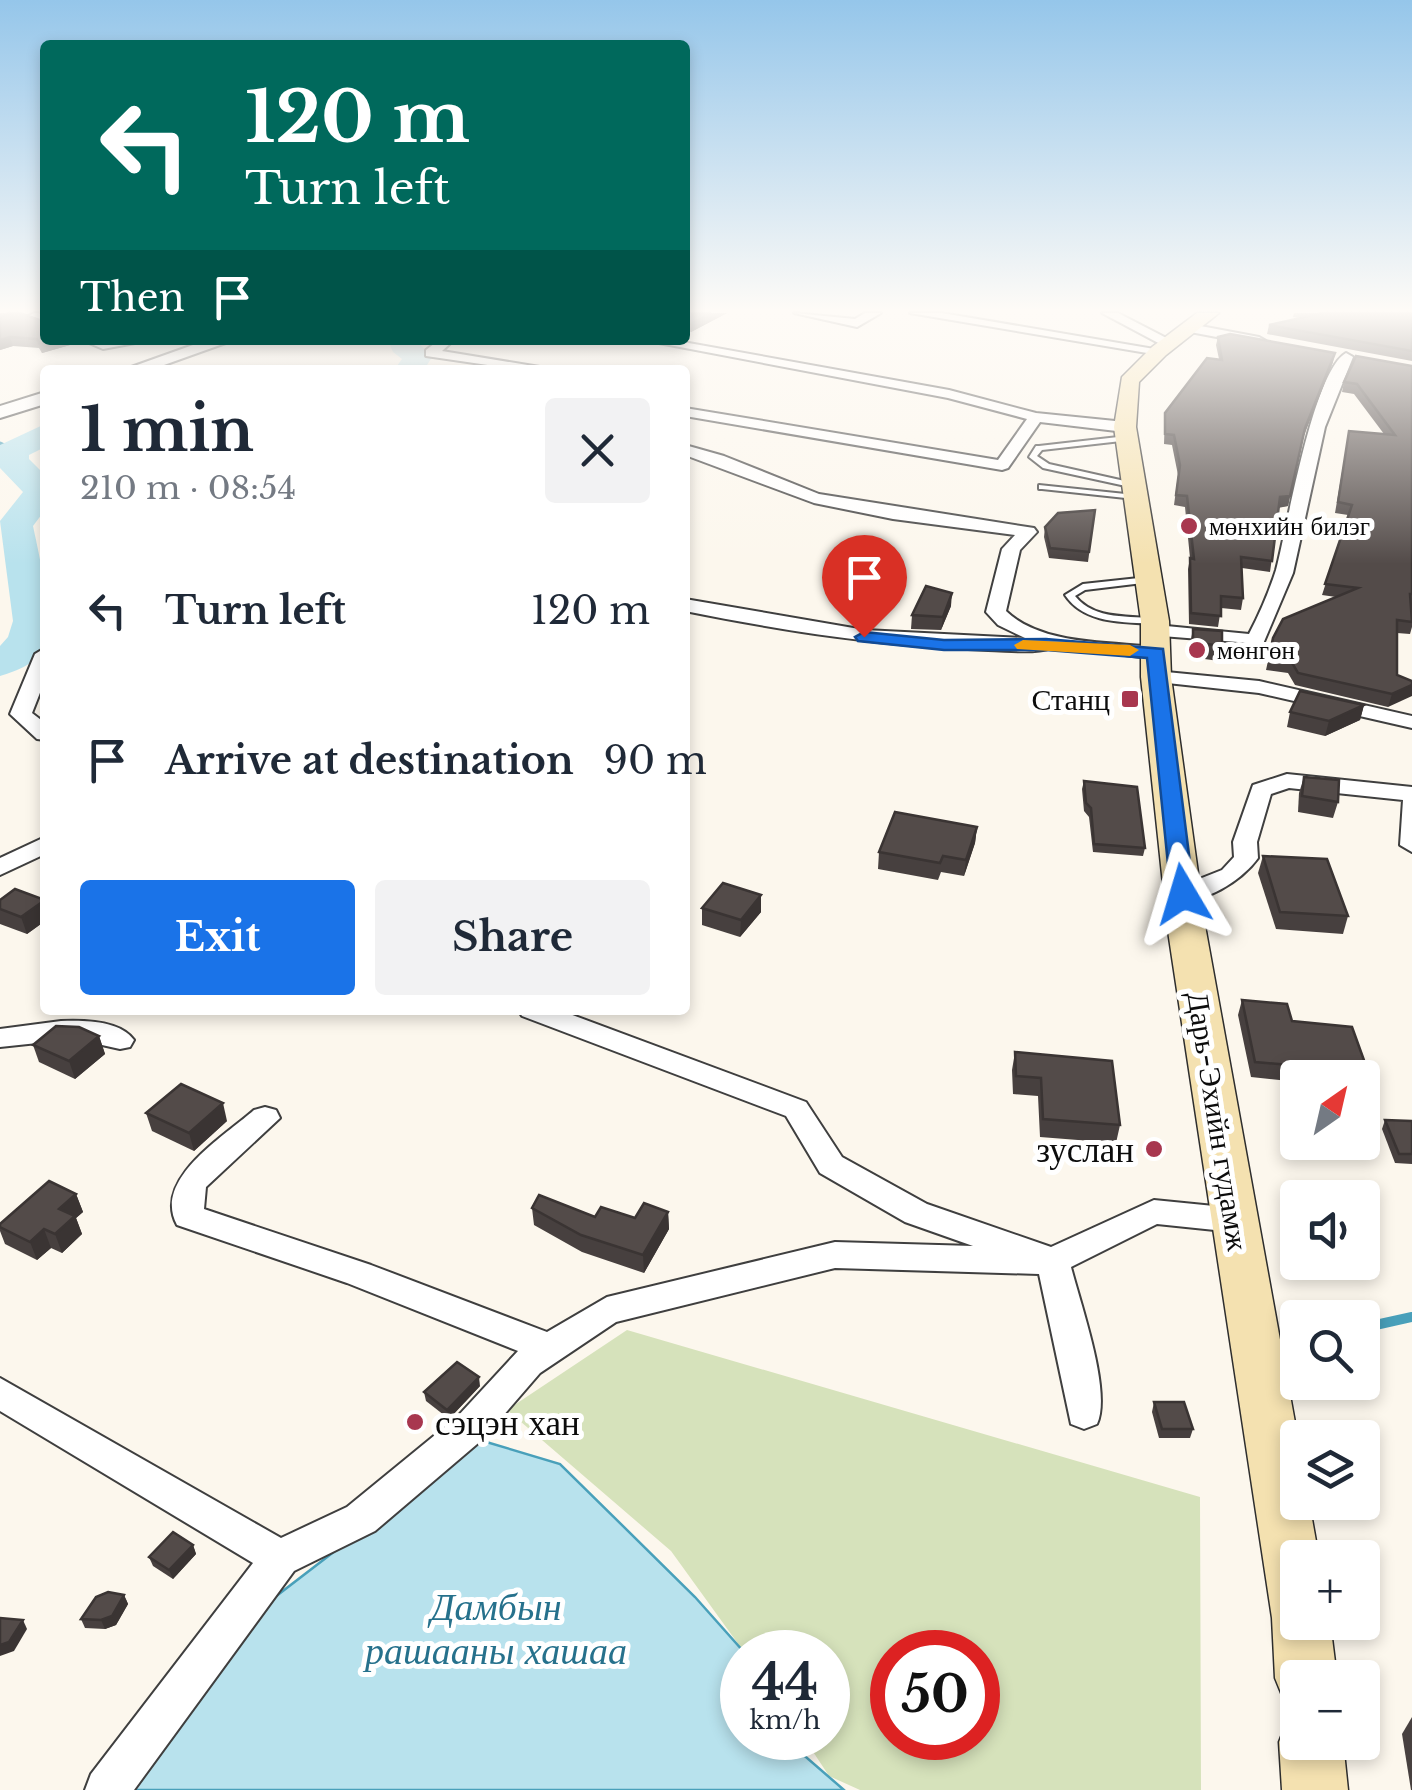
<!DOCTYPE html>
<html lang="en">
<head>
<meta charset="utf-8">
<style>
	body { margin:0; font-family:"Libre Baskerville",serif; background:#f2f2f3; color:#1f2937; height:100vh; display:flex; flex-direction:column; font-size:38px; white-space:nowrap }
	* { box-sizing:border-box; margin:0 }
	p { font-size:32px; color:#747a83 }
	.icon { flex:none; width:55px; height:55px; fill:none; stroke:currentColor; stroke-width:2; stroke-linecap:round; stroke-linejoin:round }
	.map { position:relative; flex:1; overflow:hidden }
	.panel { position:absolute; left:40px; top:365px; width:650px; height:650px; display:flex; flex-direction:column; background:#fff; border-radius:10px; box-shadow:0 5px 15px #0003 }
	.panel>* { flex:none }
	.guide { position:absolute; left:40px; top:40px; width:650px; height:305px; border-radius:10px; box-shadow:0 5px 15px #0003; background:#00695c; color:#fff; overflow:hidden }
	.needle { width:65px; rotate:34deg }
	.buttons { position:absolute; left:1280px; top:1060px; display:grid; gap:20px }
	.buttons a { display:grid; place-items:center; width:100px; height:100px; border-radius:10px; background:#fff; box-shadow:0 5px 15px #0003; font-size:50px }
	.speed { position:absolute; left:720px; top:1630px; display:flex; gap:20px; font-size:50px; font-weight:700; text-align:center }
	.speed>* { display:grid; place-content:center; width:130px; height:130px; border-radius:50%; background:#fff; box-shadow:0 5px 15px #0003; line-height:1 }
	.speed small { font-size:25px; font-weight:400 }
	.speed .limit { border:15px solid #d22; background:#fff; color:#111 }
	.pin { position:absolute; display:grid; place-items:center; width:85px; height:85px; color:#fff; margin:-102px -42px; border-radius:50% 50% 50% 0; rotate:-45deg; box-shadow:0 0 10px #0007 }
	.pin .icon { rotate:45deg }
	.me { position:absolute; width:110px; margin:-55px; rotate:353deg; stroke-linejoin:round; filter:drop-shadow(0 0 8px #0008) }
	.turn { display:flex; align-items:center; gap:35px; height:210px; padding:0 40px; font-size:45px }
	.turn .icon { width:130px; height:130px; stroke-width:2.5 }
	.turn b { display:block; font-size:70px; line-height:85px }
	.then { display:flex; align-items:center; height:95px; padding:0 40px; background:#0003; gap:20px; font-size:38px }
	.round { display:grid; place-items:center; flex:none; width:105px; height:105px; border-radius:10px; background:#f2f2f3 }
	.summary { display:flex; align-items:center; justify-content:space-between; height:170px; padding:0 40px }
	h1 { font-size:60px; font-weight:800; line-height:75px }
	.primary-button { display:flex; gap:20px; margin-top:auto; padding:20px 40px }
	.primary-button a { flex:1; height:115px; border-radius:10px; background:#1a73e8; color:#fff; font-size:40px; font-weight:800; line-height:115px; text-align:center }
	.primary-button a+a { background:#f2f2f3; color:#1f2937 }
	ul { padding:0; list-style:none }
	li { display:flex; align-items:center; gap:30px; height:150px; padding:0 40px }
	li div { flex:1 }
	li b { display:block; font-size:38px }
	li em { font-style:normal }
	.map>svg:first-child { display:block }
	.green { fill:#d6e2bb; fill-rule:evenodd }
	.water { fill:#b8e2ed; stroke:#49a0ba; stroke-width:2.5 }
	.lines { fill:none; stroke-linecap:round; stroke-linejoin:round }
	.stream-far1 { stroke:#49a0ba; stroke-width:5 }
	.stream { stroke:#49a0ba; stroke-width:10 }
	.river { fill:#b8e2ed; fill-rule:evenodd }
	.service-casing { stroke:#3f3f3f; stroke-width:4 }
	.minor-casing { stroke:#3f3f3f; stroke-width:4 }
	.tertiary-casing { stroke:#3f3f3f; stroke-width:4 }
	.secondary-casing { stroke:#2e2e2e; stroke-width:3 }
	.service { fill:#fff; fill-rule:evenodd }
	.minor { fill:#fff; fill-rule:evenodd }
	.tertiary { fill:#fff; fill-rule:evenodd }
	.secondary { fill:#f4e1b0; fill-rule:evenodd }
	.wall { fill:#47403f }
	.shaded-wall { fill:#3a3433 }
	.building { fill:#534b49; stroke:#3a3433; stroke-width:2.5 }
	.route { fill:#1a73e8; stroke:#114b97; stroke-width:2.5 }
	.slow { fill:#f59e0b }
	.poi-dot { fill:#a8374f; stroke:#fff; stroke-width:4 }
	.labels { text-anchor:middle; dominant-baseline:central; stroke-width:10; stroke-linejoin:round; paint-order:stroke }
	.far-poi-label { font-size:25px; fill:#0c0c0c; stroke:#fff; text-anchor:start }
	.poi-label { font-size:30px; fill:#0c0c0c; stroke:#fff; text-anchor:end }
	.street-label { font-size:30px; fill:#0c0c0c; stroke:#fff }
	.near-poi-label { font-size:35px; fill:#0c0c0c; stroke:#fff; text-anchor:end }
	.near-water-label { font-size:38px; font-style:italic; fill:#26718c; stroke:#fff }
</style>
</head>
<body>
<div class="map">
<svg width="1412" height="1790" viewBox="0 0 1412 1790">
	<rect width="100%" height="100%" fill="#fcf7ed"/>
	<path class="green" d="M627 1330 1200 1497 1201 1790H860L829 1776 804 1738H828V1652H744L671 1551 507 1410ZM892 1652H978V1738H892Z"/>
	<polygon class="water" points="483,1441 560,1464 695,1597 743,1651 742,1738 784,1738 844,1790 128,1790 266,1604 374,1521 433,1461"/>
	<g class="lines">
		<polyline class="stream-far1" points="0,444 13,450"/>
		<polyline class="stream" points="1362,1328 1412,1317"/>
		<g class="river">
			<polygon points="388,340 416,340 432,357 424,370 394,370 402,359 393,352"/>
			<path d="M45 424V447L29 455V459L45 475V510L33 526C39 554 54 618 45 645 38 663 17 671 0 676V646L8 637 13 621 0 521 23 492 0 468V445Z"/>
		</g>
		<g class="service-casing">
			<g id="service">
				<polygon points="1127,436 1131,438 1130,440 1042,450 1037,456 1049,464 1138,484 1138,488 1135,488 1043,468 1029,457 1036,446 1039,446"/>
				<polygon points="1039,485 1135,495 1139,497 1135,499 1042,489 1039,489"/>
				<path d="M1148 577 1153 580 1151 582 1085 590 1075 596C1095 621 1130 615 1158 619V623L1155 624C1124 622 1084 624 1065 595L1083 584Z"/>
			</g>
		</g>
		<g class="minor-casing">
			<g id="minor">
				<polygon points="34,313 45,313 45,318 29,323 23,319"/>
				<polygon points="794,313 855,319 865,313 881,313 857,327"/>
				<polygon points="910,313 942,313 1166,351 1159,355"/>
				<polygon points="1102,313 1118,313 1176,343 1164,346"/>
				<polygon points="1190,324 1259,337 1266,341 1259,345 1185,331 1185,325"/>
				<polygon points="82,340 151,340 103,349"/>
				<polygon points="439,340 454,340 442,351 558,370 522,370 426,356 426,350"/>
				<polygon points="643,340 672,340 949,390 1036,413 1125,422 1133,427 1125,432 1040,422 1008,468 1002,470 685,416 685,408 998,460 1027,419 948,398"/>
				<path d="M1346 353 1353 357 1325 427 1293 573 1263 644 1149 635 1146 631 1156 625 1249 634C1260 613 1269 592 1276 570 1287 529 1313 371 1346 353Z"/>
				<path d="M685 445 724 456 819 494 1034 528 1037 532 1020 550 1006 611C1041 645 1110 642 1156 647L1166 653 1156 659 1056 646C1039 655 1008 650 988 650 886 647 785 631 685 611V599L865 630 1025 638 998 625 986 612 1002 549 1015 535 893 519 814 503 685 455Z"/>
				<polygon points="45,648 45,680 32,713 45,723 45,740 37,739 10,714 35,654"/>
				<polygon points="1156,671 1259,681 1412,716 1412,728 1259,693 1149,681 1146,677"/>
				<path d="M1287 774 1412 787V852L1400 845 1403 800 1289 788 1271 794 1257 842 1258 858C1242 880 1203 906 1174 899L1171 894 1174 889 1222 870 1234 857 1233 842 1253 785Z"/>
				<polygon points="45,837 45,854 0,875 0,858"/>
				<path d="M518 1010H559L806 1102 842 1157 927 1204 1051 1247 1154 1200 1234 1208 1245 1211 1250 1220 1245 1229 1234 1232 1157 1224 1071 1267C1080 1303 1112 1392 1097 1424L1084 1429 1071 1424 1039 1274 835 1268 616 1322 540 1373 483 1439 375 1531 294 1571 134 1790H85L91 1774 253 1563 0 1411V1378L281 1538 347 1507 457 1417 518 1351 347 1283 177 1225C152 1179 225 1136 254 1110L265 1107 276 1110 280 1118 206 1187 204 1209 371 1265 547 1332 607 1297 835 1242 973 1246 905 1222 820 1173 786 1116 522 1016Z"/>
				<path d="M61 1021C83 1020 120 1020 134 1040L130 1047 120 1049 75 1039 0 1047V1029Z"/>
			</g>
		</g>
		<g class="tertiary-casing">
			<g id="tertiary">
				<polygon points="207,340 234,340 150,370 123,370"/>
				<polygon points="45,392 45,404 0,418 0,406"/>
			</g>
		</g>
		<g class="secondary-casing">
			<g id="secondary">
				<polygon points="1197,313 1219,313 1166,355 1139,382 1136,427 1169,621 1171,677 1206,931 1298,1439 1298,1502 1309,1502 1319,1558 1298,1558 1298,1622 1330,1622 1337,1678 1298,1678 1298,1706 1284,1700 1275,1678 1272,1618 1168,931 1141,677 1141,621 1114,427 1122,377 1152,347"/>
				<polygon points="1298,1715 1298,1742 1343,1742 1348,1790 1282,1790 1279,1742 1288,1719"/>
			</g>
		</g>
		<use href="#service" class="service"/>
		<use href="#minor" class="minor"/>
		<use href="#tertiary" class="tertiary"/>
		<use href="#secondary" class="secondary"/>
	</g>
	<g class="wall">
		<polygon points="0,313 20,313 45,322 45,316 38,313 45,313 77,343 42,353 39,348 13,346 0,350"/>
		<polygon points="685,313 727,313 691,332 685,330"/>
		<polygon points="1294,313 1412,313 1412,361 1267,334 1269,325 1301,318 1293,317"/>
		<polygon points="1218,337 1333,362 1303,437 1288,506 1279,507 1270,572 1242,568 1243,598 1241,610 1221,608 1218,627 1189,624 1188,569 1190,558 1185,507 1174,505 1178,475 1172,445 1164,444 1165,413 1219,359 1216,345"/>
		<polygon points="630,340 644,340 644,345"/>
		<polygon points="1412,366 1412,627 1410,634 1397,633 1397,675 1412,681 1388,707 1295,685 1288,673 1266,670 1273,638 1336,597 1322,595 1348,515 1335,513 1349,431 1384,434 1354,394 1342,392 1344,382"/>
		<polygon points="1095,510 1088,562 1049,558 1044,537 1045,527"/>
		<polygon points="951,606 941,630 911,629 912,615"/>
		<polygon points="1193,629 1222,646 1219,661 1190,657 1190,644"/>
		<polygon points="1364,705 1360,720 1325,736 1287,727 1290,712"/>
		<polygon points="1304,777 1338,802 1333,818 1298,812 1299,793"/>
		<polygon points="1084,781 1145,848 1143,856 1093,852 1089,817 1084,811 1082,789"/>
		<polygon points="977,827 975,843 964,876 941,872 938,880 878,869 879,852"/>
		<polygon points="1263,856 1348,916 1343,934 1276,929 1258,873"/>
		<polygon points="0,900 45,900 45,921 27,934 0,924"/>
		<polygon points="702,908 761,912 740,937 702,925"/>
		<polygon points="1242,1000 1292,1021 1370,1077 1365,1092 1362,1092 1362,1078 1298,1078 1298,1082 1251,1077 1238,1015"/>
		<polygon points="99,1036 105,1054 75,1079 39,1062 33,1045"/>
		<polygon points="1015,1052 1120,1125 1116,1143 1040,1137 1038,1096 1013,1094 1012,1070"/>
		<polygon points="146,1113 227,1121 194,1151 152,1131"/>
		<polygon points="1385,1120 1412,1121 1412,1164 1395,1163 1382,1129"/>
		<polygon points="76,1194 83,1212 76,1218 82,1234 62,1253 51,1248 37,1260 5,1244 0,1231 0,1224"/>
		<polygon points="532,1208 595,1217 635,1218 668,1212 669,1229 644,1273 582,1252 534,1225"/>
		<polygon points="480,1386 449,1419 426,1401 424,1392"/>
		<polygon points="1154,1402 1193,1429 1190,1438 1159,1438 1152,1412"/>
		<polygon points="193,1545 196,1554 173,1579 153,1566 149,1557"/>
		<polygon points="124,1595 128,1604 116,1625 105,1629 85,1628 81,1619"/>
		<polygon points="1412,1717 1412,1790 1411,1790 1402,1734"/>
	</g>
	<g class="shaded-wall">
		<polygon points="711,313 727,313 691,332 691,324"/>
		<polygon points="10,337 13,346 0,350 0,340"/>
		<polygon points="54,340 79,340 77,343 42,353 40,344"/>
		<polygon points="1335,353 1333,362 1303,438 1305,428"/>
		<polygon points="1290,496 1288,506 1278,508 1280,497"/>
		<polygon points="952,593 951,606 941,630 943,617"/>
		<polygon points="1412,685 1412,696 1388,707 1392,694"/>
		<polygon points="1364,705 1360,720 1325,736 1329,721"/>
		<polygon points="977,827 975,843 964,876 966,860"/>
		<polygon points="761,895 761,912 740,937 741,920"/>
		<polygon points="45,900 45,921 27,934 21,917"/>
		<polygon points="99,1036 105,1054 75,1079 69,1061"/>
		<polygon points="223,1103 227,1121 194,1151 189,1133"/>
		<polygon points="76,1194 83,1212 76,1218 82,1234 62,1253 55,1234 59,1209"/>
		<polygon points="668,1212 669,1229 644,1273 643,1255"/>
		<polygon points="44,1229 51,1248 37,1260 30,1242"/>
		<polygon points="479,1377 480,1386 449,1419 447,1410"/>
		<polygon points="193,1545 196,1554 173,1579 169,1570"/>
		<polygon points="124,1595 128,1604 116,1625 105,1629 101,1620"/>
		<polygon points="23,1620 27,1629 14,1651 0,1656 0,1645"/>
	</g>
	<g class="building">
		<polygon points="7,313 20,313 45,322 45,313 45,340 54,340 40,344 37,339 10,337 0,340 0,317 10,314"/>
		<polygon points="685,313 711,313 691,324 685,322"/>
		<polygon points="1323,313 1412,313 1412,351 1269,325"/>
		<polygon points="1230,334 1335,353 1305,428 1290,496 1280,497 1272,561 1241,557 1243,598 1221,596 1221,616 1191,613 1190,558 1194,559 1187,496 1176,495 1180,465 1174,435 1165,434 1165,413 1207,358 1222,360 1218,337"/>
		<polygon points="1356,356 1412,366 1412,594 1410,594 1412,622 1397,620 1397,675 1412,681 1412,685 1392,694 1298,673 1291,661 1269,657 1273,638 1283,619 1358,588 1325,584 1352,505 1338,502 1349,431 1395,435 1357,384 1344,382"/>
		<polygon points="1095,510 1089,552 1050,548 1045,527 1058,513"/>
		<polygon points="926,586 952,593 943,617 912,615"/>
		<polygon points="1193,629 1222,631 1222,646 1193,642"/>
		<polygon points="1300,691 1364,705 1329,721 1290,712"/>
		<polygon points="1304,777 1339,780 1338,802 1302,796"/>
		<polygon points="1084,781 1137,787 1145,848 1094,844 1091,808 1086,803"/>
		<polygon points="895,812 977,827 966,860 943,856 940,863 879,852"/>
		<polygon points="1263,856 1327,859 1348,916 1280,912"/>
		<polygon points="723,883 761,895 741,920 702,908"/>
		<polygon points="15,889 45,900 21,917 0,909 0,900"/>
		<polygon points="1242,1000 1287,1004 1292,1021 1352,1027 1370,1077 1338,1075 1336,1069 1255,1062"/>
		<polygon points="56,1026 79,1027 99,1036 69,1061 33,1045"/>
		<polygon points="1015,1052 1112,1061 1120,1125 1043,1119 1041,1078 1016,1076"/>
		<polygon points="181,1084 223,1103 189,1133 146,1113"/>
		<polygon points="1385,1120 1412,1121 1412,1154 1399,1154"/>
		<polygon points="49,1181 76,1194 59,1209 75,1216 55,1234 44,1229 30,1242 0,1227 0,1224"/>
		<polygon points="539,1195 595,1217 601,1207 635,1218 644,1203 668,1212 643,1255 581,1235 532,1208"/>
		<polygon points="457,1362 479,1377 447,1410 424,1392"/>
		<polygon points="1154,1402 1184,1402 1193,1429 1162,1429"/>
		<polygon points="173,1532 193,1545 169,1570 149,1557"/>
		<polygon points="108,1592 124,1595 112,1616 101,1620 81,1619 96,1597"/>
		<polygon points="0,1618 23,1620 9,1642 0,1645"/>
	</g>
	<linearGradient id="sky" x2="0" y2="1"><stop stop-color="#95c6ea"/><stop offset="0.55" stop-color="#fefbf7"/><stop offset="1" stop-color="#fefbf7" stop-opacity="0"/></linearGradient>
	<rect width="1412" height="564" fill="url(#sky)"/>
	<polygon class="route" points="864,632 944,640 1046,639 1163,649 1194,894 1191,899 1183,901 1171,894 1147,658 1046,650 944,650 858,641 855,637"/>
	<polygon class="slow" points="1023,640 1130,645 1139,650 1130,656 1017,649 1014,645"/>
	<g class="poi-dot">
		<circle cx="1189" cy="526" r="10"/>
		<circle cx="1197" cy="650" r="10"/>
		<rect x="1120" y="689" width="20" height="20" rx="5"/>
		<circle cx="1154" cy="1149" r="10"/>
		<circle cx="415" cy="1422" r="10"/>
	</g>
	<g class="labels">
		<g class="far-poi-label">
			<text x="1209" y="526">мөнхийн билэг</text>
			<text x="1217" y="650">мөнгөн</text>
		</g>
		<g class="poi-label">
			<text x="1110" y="699">Станц</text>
		</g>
		<g class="street-label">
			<text transform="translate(1218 1121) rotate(81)">Дарь-Эхийн гудамж</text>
		</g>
		<g class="near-poi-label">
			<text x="1134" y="1149">зуслан</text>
			<text x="435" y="1422" text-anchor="start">сэцэн хан</text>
		</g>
		<g class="near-water-label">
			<text x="496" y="1606">Дамбын<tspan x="496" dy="44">рашааны хашаа</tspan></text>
		</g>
	</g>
</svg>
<div class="buttons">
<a><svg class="needle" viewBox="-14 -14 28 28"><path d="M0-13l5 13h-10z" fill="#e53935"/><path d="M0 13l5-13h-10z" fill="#747a83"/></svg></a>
<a><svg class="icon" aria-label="sound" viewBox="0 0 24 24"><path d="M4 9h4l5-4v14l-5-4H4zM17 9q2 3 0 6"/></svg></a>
<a><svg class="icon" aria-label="search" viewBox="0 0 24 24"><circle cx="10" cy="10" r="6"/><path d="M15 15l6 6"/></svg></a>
<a><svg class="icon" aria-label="layers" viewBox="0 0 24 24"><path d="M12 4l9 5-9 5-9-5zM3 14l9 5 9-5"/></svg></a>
<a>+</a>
<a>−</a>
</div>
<div class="speed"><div>44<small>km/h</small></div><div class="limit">50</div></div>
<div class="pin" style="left:864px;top:637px;background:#d93025"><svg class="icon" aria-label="arrive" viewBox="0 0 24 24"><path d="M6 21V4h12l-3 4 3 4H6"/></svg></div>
<svg class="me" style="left:1183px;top:894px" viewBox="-20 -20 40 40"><path d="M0-17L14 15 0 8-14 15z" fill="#1a73e8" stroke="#fff" stroke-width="4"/></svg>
<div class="guide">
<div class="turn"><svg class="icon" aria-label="left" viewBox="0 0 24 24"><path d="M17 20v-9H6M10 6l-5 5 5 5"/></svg><div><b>120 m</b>Turn left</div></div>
<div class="then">Then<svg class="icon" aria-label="arrive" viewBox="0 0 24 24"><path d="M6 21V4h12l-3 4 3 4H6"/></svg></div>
</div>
<section class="panel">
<div class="summary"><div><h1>1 min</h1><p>210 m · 08:54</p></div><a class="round"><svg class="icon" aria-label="close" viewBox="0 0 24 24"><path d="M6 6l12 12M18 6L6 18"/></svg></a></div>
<ul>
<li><svg class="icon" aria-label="left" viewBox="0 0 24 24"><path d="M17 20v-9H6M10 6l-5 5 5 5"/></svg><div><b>Turn left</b></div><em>120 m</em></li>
<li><svg class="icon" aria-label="arrive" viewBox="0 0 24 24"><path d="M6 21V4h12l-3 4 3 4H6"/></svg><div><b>Arrive at destination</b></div><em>90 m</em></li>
</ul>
<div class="primary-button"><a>Exit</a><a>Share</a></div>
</section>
</div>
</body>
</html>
